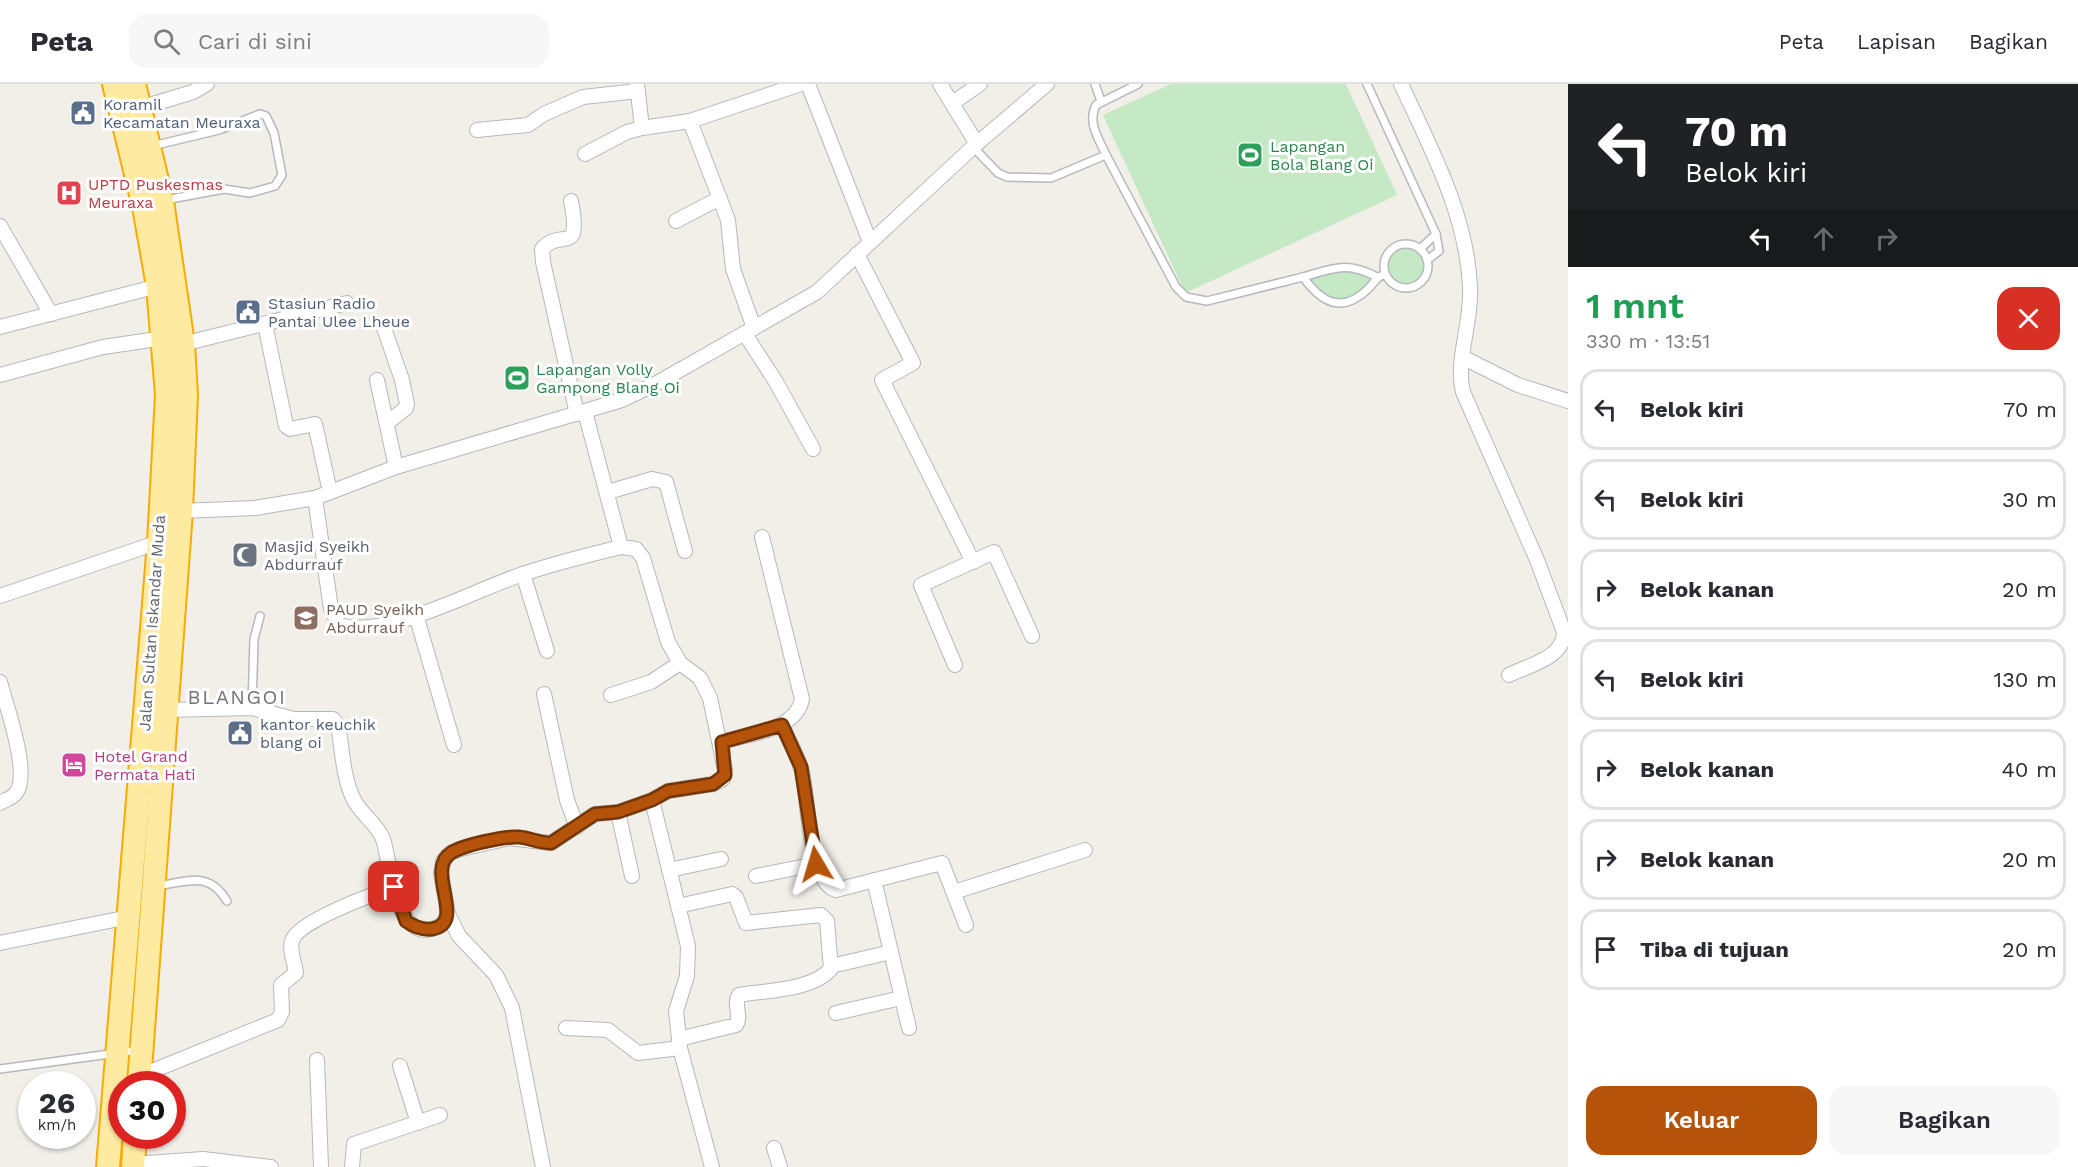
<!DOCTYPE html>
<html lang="id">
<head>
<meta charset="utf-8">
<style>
	body { margin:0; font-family:"Work Sans",sans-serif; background:#f7f7f7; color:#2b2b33; height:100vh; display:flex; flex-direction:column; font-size:22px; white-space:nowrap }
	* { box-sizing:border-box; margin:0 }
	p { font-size:20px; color:#7c7c81 }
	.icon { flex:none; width:33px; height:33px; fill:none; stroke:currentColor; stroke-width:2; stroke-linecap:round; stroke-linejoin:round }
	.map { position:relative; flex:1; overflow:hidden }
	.drawer { display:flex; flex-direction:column; background:#fff; width:510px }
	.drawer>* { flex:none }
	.guide { background:#202124; color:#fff; overflow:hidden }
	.speed { position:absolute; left:18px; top:987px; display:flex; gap:12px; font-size:30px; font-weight:700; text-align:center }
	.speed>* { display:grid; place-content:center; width:78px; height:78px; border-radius:50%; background:#fff; box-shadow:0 2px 4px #0004; line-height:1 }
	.speed small { font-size:15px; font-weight:400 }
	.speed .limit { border:9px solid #d22; background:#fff; color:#111 }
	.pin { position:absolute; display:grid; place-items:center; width:51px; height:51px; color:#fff; margin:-26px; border-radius:12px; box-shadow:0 3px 9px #0006 }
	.me { position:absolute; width:66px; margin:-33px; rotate:353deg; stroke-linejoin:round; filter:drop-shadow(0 0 4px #0008) }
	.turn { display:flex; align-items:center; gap:21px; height:126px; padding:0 18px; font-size:27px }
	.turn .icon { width:78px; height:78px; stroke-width:2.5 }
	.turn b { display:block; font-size:42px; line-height:51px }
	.lanes { display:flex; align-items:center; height:57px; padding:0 18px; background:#0003; justify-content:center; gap:30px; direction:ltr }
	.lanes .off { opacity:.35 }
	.round { display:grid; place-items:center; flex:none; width:63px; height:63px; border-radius:18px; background:#f7f7f7 }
	.headline { display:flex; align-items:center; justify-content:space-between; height:102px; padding:0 18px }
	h1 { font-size:36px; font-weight:600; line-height:45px; color:#1e9e55 }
	.button { display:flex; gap:12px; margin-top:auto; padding:12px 18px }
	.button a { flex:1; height:69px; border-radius:18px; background:#b45309; color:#fff; font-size:24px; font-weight:600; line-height:69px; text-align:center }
	.button a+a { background:#f7f7f7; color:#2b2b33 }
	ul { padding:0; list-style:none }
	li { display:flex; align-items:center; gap:18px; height:81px; margin:0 12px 9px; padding:0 6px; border:3px solid #e1e1e2; border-radius:18px }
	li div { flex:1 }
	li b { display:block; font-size:22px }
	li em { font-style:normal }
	header { display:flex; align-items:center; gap:36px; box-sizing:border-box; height:84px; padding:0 30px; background:#fff; border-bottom:2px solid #e1e1e2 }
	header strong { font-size:28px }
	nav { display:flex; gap:33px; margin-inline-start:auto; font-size:21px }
	.search { width:420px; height:54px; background:#f7f7f7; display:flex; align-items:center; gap:15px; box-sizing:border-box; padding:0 21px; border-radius:18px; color:#7c7c81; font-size:22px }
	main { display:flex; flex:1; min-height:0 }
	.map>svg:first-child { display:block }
	.green { fill:#c5e8c5 }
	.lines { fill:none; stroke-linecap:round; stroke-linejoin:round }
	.service-casing { stroke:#b5b8bc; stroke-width:10 }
	.minor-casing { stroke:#b5b8bc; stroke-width:16 }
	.trunk-casing { stroke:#f9ab00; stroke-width:26 }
	.service { stroke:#fff; stroke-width:7 }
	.minor { stroke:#fff; stroke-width:14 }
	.trunk { stroke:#feeaa1; stroke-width:22 }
	.route-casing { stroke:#753606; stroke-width:15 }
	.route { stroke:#b45309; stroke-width:10 }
	.labels { text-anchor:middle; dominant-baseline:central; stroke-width:6; stroke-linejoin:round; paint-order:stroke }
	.service-label { font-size:16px; fill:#4e5e75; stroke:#fff; text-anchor:start }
	.leisure-label { font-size:16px; fill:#27864d; stroke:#fff; text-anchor:start }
	.health-label { font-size:16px; fill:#be3a42; stroke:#fff; text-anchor:start }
	.worship-label { font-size:16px; fill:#5b616d; stroke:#fff; text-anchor:start }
	.education-label { font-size:16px; fill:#785e54; stroke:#fff; text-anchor:start }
	.street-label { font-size:16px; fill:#5f6368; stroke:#fff }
	.hotel-label { font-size:16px; fill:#b23c85; stroke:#fff; text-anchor:start }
	.quarter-label { font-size:20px; letter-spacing:1.5px; fill:#70757a; stroke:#fff }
</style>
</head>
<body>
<header>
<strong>Peta</strong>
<div class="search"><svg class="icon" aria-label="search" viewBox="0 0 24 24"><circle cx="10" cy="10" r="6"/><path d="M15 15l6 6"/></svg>Cari di sini</div>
<nav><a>Peta</a><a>Lapisan</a><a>Bagikan</a></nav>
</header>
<main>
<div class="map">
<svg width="1568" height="1083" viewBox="0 0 1568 1083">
	<rect width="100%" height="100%" fill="#f1efe8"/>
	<g class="green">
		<polygon points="1171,0 1346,0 1397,111 1185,209 1103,31"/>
		<circle cx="1406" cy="183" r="18"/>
		<path d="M1346 183 1373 196C1346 227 1330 224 1305 195Z"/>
	</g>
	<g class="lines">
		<g class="service-casing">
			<g id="service">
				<polyline points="1095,0 1101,17"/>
				<polyline points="1367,0 1436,150 1439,167 1427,176"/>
				<polyline points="152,62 219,46 260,30 266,32 274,49 282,91 275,102 250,109 224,105 165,116"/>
				<path d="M973 63 998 89 1007 93 1051 94 1106 71C1099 55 1087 39 1096 21L1138 0"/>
				<path d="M1106 71 1176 203 1186 213 1207 217 1303 193C1322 219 1342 230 1368 205 1375 198 1376 193 1385 190"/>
				<circle cx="1406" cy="182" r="22"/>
				<polyline points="1420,165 1436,150"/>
				<path d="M1303 193C1334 184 1347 177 1377 193"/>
				<polyline points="252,624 254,555 260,532"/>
				<path d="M156 802C188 798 208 786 227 817"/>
				<polyline points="0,985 139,966"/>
			</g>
		</g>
		<g class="minor-casing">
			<g id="minor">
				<polyline points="637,0 642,44 690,37 801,0"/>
				<polyline points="808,0 870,158"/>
				<polyline points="940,0 977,60"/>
				<path d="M1401 0C1431 65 1467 131 1470 203 1472 239 1455 277 1463 308L1537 476 1564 548C1564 574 1529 581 1509 591"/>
				<polyline points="954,18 980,0"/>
				<polyline points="140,24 193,8 207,0"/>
				<polyline points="690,37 728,136 733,185 754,244"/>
				<polyline points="477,46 528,41 544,30 583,13 638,7"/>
				<polyline points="585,70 627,48 642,44"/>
				<path d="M571 117C582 174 561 143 542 165L543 178 577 330"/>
				<polyline points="676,137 720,114"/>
				<polyline points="0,142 51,230"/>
				<polyline points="857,170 913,279 882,296 973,478"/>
				<polyline points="265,240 286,342 290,345 315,340 330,408"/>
				<polyline points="383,241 402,296 407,320 406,324 387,339"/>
				<polyline points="0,243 158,202"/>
				<polyline points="745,250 776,298 813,365"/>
				<polyline points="183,260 347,219"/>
				<polyline points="1462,273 1518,301 1568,317"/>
				<polyline points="0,291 103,263 164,254"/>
				<polyline points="377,296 396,383"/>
				<polyline points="608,408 652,395 666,398 685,467"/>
				<path d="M315 414 331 525 339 541C385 556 476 505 523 490 555 479 588 471 621 463"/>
				<polyline points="181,427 255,424 315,414 396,383 622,316 657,299 817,208 973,63 1047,0"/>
				<polyline points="523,490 547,567"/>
				<polyline points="0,512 159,458"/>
				<polyline points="416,531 454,661"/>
				<polyline points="955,581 921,501 994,468 1032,552"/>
				<path d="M0 598C6 621 31 690 16 709 12 714 5 716 0 719"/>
				<polyline points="544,610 567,716 577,743"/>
				<polyline points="611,611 651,598 680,579"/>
				<path d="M165 626 252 624 294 635H333L338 641C342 664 343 693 353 714 360 730 377 739 383 755 392 782 395 869 443 840L448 830"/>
				<path d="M782 641C788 655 796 669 801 684 810 713 806 796 836 806L942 779 966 841"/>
				<path d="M721 658C748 650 796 647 802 615L762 453"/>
				<polyline points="652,716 688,862 687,892 676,927 680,964 712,1083"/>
				<polyline points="618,728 632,792"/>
				<polyline points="669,786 721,775"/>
				<polyline points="756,792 816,780"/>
				<polyline points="874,796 909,944"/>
				<polyline points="954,808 1085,766"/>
				<path d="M678 822 732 810 736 813 746 839 821 831 827 837 831 885C811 907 767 906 739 911 733 920 742 932 736 941L679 955"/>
				<polyline points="0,859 129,833"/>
				<polyline points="840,880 891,868"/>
				<polyline points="836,929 901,914"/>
				<polyline points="566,944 608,946 638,969 680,964"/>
				<polyline points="317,976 321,1083"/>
				<polyline points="400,982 418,1039"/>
				<path d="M140 992 278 936 282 928 281 901 296 889C295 879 289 867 292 857 297 837 374 810 394 803"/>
				<polyline points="774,1064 780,1083"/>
				<polyline points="133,1080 203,1075 271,1083"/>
				<polyline points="352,1083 354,1060 440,1031"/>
				<polyline points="543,1083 512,924 496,891 459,852 448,830 441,789 443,777 450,769 461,765 509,754 551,759 595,730 618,728 652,716 668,707 713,700 723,695 725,686 710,614 700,594 680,579 668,558 643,474 636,465 621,463 585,328"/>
			</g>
		</g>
		<g class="trunk-casing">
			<g id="trunk">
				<polyline points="134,0 162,117 183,260 186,311 181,427 139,1000"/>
				<polyline points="108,1083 159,458 167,311 158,202 144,123 114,0"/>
				<polyline points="133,1083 135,1052"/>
			</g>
		</g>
		<use href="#service" class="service"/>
		<use href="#minor" class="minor"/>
		<use href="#trunk" class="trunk"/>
	</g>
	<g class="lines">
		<g class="route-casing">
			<path id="route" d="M394 803 406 837C414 843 422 846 432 845 468 839 424 786 451 769 463 761 505 752 519 753 530 754 539 759 551 759L595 730 618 728 652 716 668 707 713 700 725 691 722 658 782 641 801 683 816 780"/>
		</g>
		<use href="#route" class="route"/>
	</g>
	<defs>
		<g id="civic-square" transform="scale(1.35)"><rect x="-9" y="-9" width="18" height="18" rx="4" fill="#5c6f8a" stroke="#fff"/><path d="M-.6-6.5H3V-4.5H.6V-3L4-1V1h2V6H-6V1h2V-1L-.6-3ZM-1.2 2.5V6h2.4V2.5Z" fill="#fff"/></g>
		<g id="stadium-square" transform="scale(1.35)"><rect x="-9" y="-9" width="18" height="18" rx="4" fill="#2e9e5b" stroke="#fff"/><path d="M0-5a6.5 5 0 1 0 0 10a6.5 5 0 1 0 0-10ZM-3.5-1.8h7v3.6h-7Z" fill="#fff"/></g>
		<g id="hospital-square" transform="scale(1.35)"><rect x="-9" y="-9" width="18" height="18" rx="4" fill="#e0444e" stroke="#fff"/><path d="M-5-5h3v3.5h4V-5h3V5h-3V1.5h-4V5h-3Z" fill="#fff"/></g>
		<g id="mosque-square" transform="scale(1.35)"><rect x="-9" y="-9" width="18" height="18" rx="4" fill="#6b7280" stroke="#fff"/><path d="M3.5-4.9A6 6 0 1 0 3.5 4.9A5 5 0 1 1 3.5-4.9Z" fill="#fff"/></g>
		<g id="school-square" transform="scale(1.35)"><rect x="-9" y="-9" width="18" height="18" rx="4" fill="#8d6e63" stroke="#fff"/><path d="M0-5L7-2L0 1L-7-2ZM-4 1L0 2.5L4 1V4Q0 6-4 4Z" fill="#fff"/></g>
		<g id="hotel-square" transform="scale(1.35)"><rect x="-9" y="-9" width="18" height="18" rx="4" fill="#d1479c" stroke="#fff"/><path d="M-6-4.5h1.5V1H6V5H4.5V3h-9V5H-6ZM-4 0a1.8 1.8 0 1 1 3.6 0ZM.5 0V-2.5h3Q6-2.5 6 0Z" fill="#fff"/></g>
	</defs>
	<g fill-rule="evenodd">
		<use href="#civic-square" x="83" y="29"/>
		<use href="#stadium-square" x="1250" y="71"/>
		<use href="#hospital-square" x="69" y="109"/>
		<use href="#civic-square" x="248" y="228"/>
		<use href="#stadium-square" x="517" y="294"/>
		<use href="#mosque-square" x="245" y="471"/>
		<use href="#school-square" x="306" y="534"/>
		<use href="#civic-square" x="240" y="649"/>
		<use href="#hotel-square" x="74" y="681"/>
	</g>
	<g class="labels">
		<g class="service-label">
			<text x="103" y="20">Koramil<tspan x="103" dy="18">Kecamatan Meuraxa</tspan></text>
			<text x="268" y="219">Stasiun Radio<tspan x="268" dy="18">Pantai Ulee Lheue</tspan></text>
			<text x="260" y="640">kantor keuchik<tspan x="260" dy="18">blang oi</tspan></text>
		</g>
		<g class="leisure-label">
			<text x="1270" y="62">Lapangan<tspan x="1270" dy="18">Bola Blang Oi</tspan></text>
			<text x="536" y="285">Lapangan Volly<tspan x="536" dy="18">Gampong Blang Oi</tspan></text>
		</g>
		<g class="health-label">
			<text x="88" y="100">UPTD Puskesmas<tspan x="88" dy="18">Meuraxa</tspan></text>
		</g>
		<g class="worship-label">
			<text x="264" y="462">Masjid Syeikh<tspan x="264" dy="18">Abdurrauf</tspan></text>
		</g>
		<g class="education-label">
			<text x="326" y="525">PAUD Syeikh<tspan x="326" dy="18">Abdurrauf</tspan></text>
		</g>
		<g class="street-label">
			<text transform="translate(152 539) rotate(-86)">Jalan Sultan Iskandar Muda</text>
		</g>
		<g class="hotel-label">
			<text x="94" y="672">Hotel Grand<tspan x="94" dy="18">Permata Hati</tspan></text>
		</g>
		<g class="quarter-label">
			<text x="237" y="613">BLANGOI</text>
		</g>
	</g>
</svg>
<div class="speed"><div>26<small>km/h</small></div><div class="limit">30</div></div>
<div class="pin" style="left:394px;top:803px;background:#d93025"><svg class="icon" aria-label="arrive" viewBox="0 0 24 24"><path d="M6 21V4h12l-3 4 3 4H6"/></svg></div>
<svg class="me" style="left:816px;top:780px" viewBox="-20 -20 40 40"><path d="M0-17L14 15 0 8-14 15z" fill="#b45309" stroke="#fff" stroke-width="4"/></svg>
</div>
<section class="drawer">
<div class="guide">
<div class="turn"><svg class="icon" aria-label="left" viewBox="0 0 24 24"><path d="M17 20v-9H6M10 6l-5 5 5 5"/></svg><div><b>70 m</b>Belok kiri</div></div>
<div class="lanes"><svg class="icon" aria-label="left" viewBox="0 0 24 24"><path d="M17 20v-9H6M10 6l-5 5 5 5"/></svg><svg class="icon off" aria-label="ahead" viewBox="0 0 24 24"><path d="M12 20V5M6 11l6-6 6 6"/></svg><svg class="icon off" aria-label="right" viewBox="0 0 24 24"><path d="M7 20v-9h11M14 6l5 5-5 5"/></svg></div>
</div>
<div class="headline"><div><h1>1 mnt</h1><p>330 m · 13:51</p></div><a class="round" style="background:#d93025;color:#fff"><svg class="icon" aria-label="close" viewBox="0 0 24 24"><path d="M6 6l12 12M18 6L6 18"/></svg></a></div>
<ul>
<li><svg class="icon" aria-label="left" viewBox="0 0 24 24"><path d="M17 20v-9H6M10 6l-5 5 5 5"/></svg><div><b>Belok kiri</b></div><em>70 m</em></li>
<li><svg class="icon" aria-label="left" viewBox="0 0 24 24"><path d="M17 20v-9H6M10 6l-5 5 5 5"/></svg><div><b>Belok kiri</b></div><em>30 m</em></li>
<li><svg class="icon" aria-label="right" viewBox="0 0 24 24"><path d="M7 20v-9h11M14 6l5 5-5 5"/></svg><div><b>Belok kanan</b></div><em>20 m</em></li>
<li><svg class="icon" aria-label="left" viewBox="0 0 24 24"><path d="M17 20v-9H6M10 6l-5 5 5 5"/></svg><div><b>Belok kiri</b></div><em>130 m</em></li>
<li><svg class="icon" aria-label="right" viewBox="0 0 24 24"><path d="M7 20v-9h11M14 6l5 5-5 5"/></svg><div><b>Belok kanan</b></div><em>40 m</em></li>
<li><svg class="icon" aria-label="right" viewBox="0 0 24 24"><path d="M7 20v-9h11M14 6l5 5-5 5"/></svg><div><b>Belok kanan</b></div><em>20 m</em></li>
<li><svg class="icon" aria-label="arrive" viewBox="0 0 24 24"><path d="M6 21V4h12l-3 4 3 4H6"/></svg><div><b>Tiba di tujuan</b></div><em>20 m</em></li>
</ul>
<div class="button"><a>Keluar</a><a>Bagikan</a></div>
</section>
</main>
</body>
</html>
